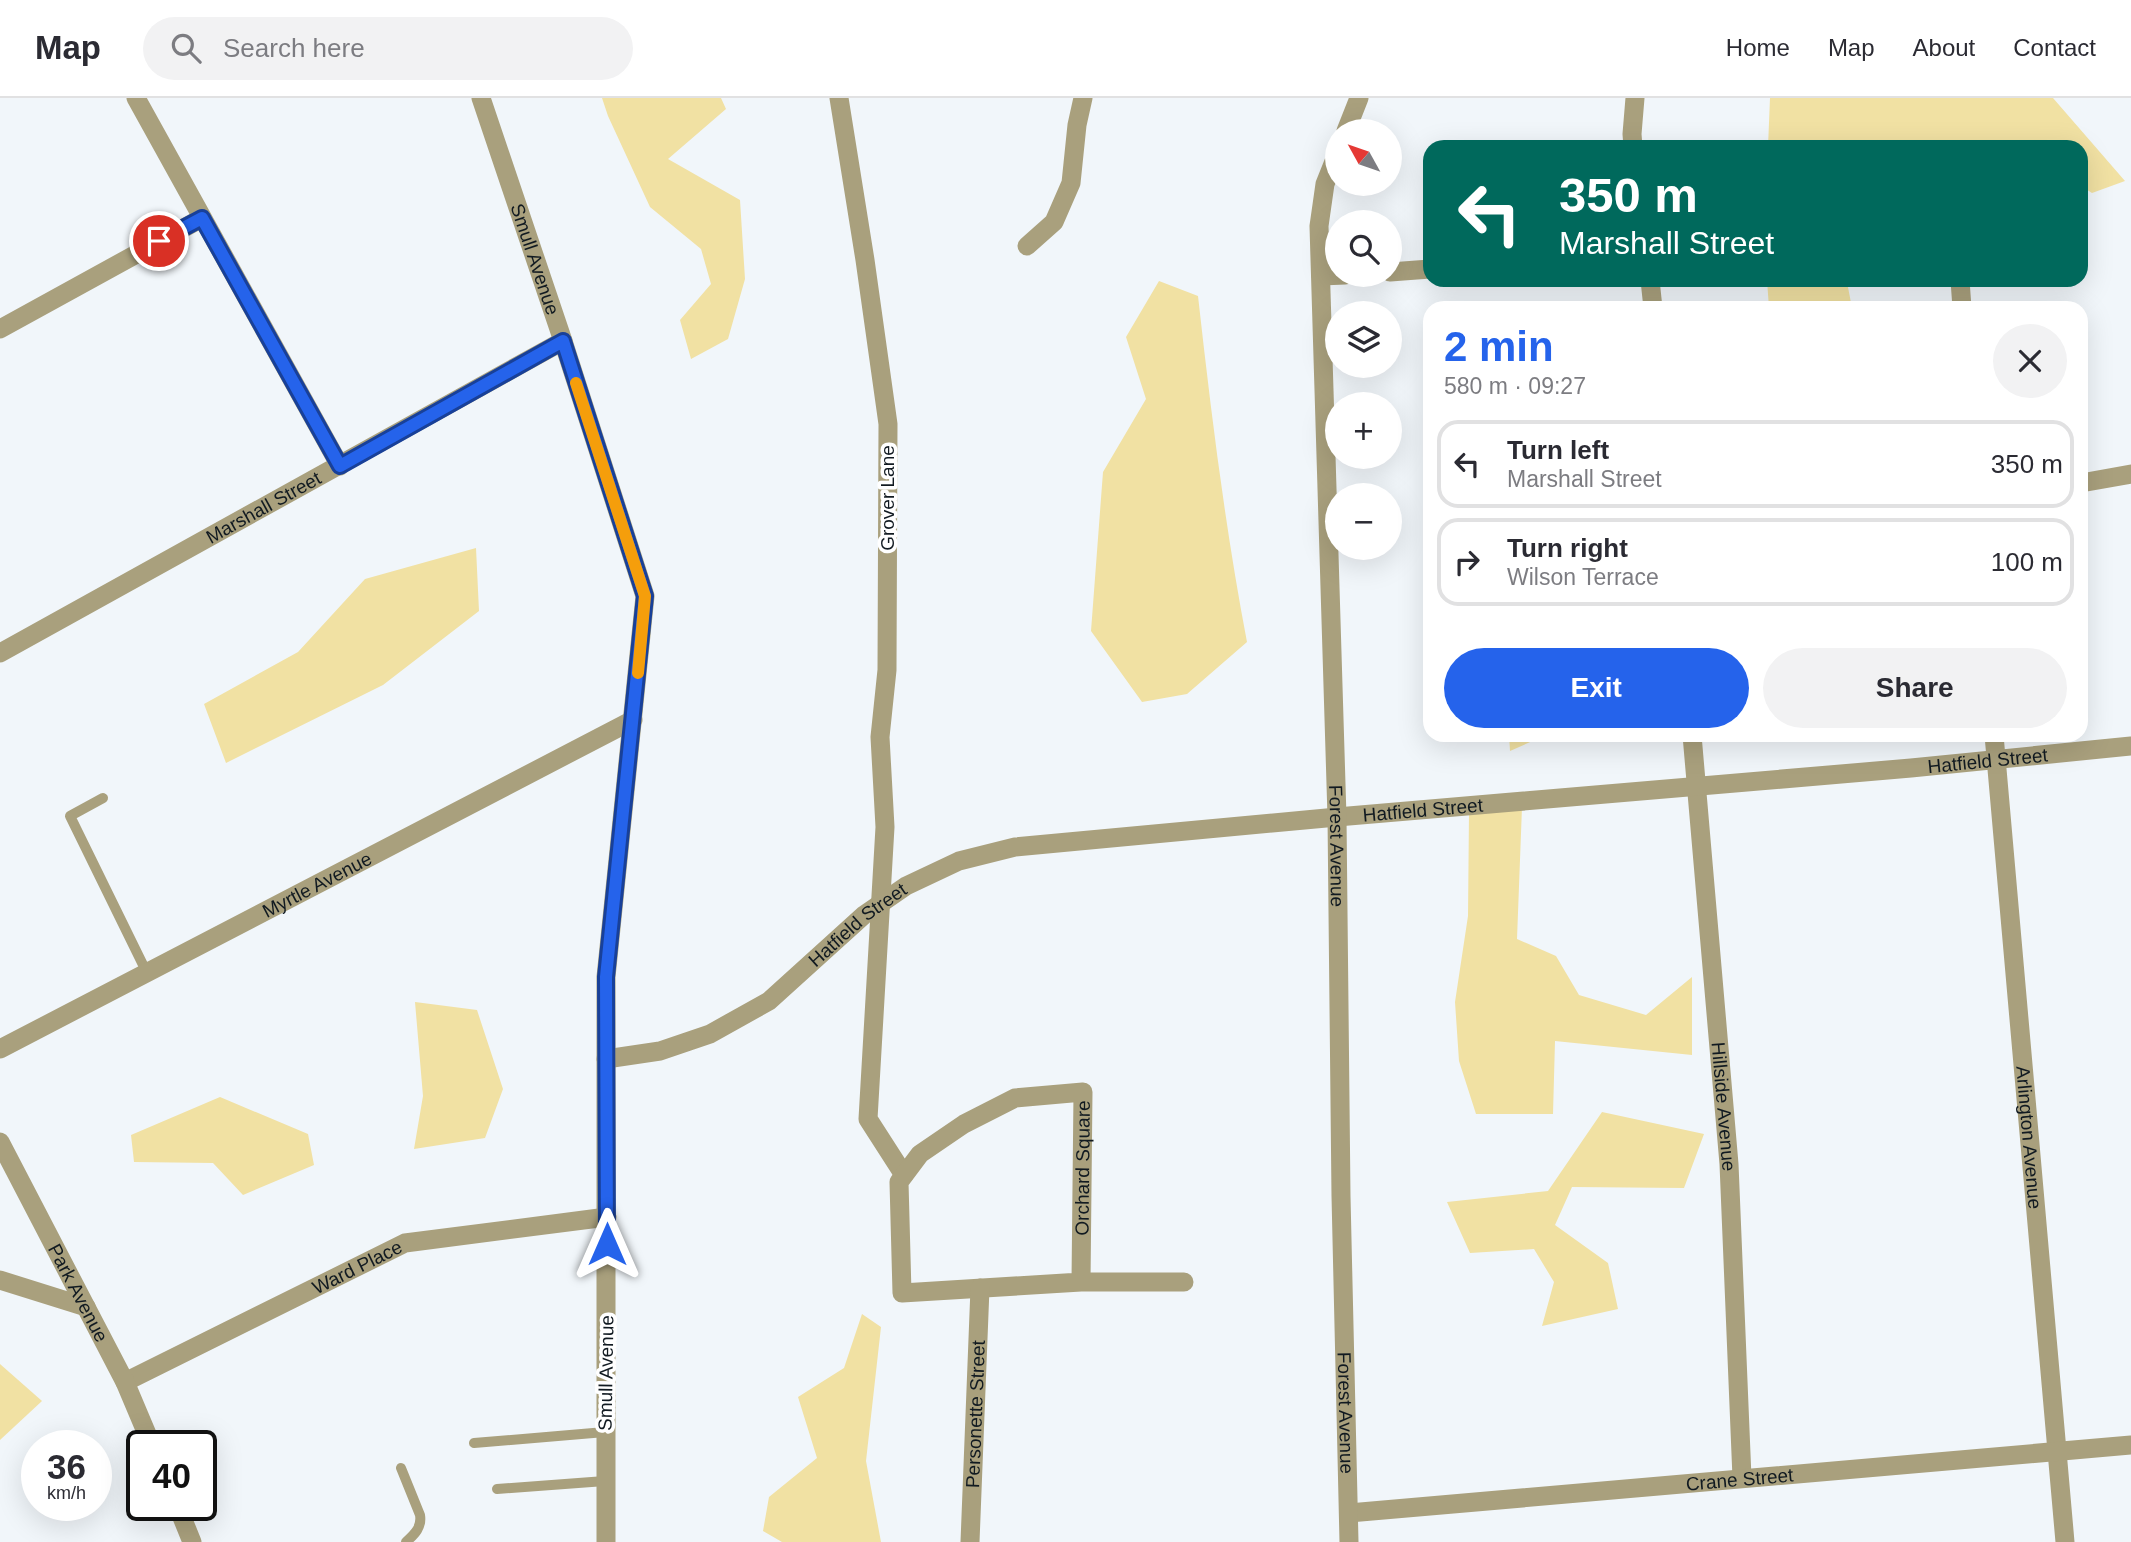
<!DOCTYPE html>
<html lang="en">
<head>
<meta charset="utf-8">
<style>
	body { margin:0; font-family:Helvetica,sans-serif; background:#f2f2f3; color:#2b2b33; height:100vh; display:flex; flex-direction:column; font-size:26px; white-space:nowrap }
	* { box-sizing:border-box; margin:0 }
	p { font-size:23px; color:#7c7c81 }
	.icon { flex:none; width:38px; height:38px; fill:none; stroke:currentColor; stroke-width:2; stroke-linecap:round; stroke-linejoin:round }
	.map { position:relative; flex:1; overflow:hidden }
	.sheet { position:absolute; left:1423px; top:203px; width:665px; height:441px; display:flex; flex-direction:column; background:#fff; border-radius:21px; box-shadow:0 7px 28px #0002 }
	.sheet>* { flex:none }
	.top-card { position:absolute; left:1423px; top:42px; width:665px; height:147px; border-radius:21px; box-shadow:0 7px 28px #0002; background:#00695c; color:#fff; overflow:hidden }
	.needle { width:46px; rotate:310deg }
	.buttons { position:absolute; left:1325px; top:21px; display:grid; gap:14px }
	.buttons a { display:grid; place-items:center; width:77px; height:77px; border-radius:50%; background:#fff; box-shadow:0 7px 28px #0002; font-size:35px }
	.speed { position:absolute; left:21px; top:1332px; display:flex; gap:14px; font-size:35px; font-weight:700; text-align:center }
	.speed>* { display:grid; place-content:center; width:91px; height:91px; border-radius:50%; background:#fff; box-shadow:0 7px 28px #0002; line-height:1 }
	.speed small { font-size:18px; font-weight:400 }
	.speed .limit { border:4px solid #111; border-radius:10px; background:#fff; color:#111 }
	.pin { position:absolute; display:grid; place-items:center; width:60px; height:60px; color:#fff; margin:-30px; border:4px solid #fff; border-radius:50%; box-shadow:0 2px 7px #0007 }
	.me { position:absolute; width:77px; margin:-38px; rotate:0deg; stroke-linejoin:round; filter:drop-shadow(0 0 5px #0008) }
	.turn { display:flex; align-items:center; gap:24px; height:147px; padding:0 21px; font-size:32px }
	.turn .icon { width:91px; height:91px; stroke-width:2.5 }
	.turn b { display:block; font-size:49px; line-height:60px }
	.round { display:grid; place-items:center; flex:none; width:74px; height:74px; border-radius:37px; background:#f2f2f3 }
	.summary { display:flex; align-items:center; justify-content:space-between; height:119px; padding:0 21px }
	h1 { font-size:42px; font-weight:700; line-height:52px; color:#2563eb }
	.action { display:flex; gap:14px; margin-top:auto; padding:14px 21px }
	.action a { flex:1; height:80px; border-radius:42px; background:#2563eb; color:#fff; font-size:28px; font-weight:700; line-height:80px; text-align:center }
	.action a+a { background:#f2f2f3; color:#2b2b33 }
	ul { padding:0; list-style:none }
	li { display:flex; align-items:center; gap:21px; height:88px; margin:0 14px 10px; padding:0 7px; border:4px solid #e1e1e2; border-radius:21px }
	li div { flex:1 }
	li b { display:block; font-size:26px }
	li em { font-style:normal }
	header { display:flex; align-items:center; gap:42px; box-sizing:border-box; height:98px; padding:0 35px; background:#fff; border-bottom:2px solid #e1e1e2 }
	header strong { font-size:33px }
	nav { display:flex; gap:38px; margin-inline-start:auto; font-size:24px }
	.search { width:490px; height:63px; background:#f2f2f3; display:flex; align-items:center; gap:18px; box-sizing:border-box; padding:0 24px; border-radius:38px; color:#7c7c81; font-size:26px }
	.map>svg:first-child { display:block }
	.green { fill:#f1e1a3 }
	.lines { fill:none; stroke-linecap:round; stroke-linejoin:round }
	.service { stroke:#a9a07d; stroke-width:10 }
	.minor { stroke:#a9a07d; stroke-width:19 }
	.tertiary { stroke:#a9a07d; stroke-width:19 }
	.route-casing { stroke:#184099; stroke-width:18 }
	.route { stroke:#2563eb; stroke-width:12 }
	.slow { stroke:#f59e0b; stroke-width:12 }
	.labels { text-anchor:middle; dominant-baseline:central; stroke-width:7; stroke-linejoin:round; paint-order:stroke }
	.street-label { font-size:19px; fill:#111a21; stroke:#fff }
</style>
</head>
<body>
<header>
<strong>Map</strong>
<div class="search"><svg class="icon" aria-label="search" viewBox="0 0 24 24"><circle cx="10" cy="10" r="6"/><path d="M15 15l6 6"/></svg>Search here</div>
<nav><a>Home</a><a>Map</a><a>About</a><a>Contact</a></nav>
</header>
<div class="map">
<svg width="2131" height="1444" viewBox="0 0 2131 1444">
	<rect width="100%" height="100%" fill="#f1f6fa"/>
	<g class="green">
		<polygon points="602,0 721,0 726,11 668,61 740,102 745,181 728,241 691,261 680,222 711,186 701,151 650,109 608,18"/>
		<polygon points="1770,0 2053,0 2125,83 2092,95 2081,88 2081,49 2024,49 2019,46 2014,49 1768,49"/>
		<polygon points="1767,182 1849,182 1847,184 1852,210 1769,210"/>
		<path d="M1159 183 1198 198C1211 314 1225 429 1247 544L1187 596 1142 604 1091 533 1103 374 1146 301 1126 239Z"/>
		<polygon points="476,450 479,513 383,587 226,665 204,606 298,554 365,481"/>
		<polygon points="1509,637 1546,637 1510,653"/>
		<polygon points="1522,709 1517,841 1556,858 1579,897 1646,917 1692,879 1692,957 1555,943 1553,1016 1476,1016 1459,963 1455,904 1468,818 1469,714"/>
		<polygon points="415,904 477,912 503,991 485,1040 414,1051 423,998"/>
		<polygon points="220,999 308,1036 314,1067 243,1097 213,1065 134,1064 131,1037"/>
		<polygon points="1602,1014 1704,1036 1684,1090 1572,1089 1555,1127 1608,1165 1618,1211 1542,1228 1554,1184 1534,1151 1470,1155 1447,1104 1548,1093"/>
		<polygon points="862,1216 881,1229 866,1363 881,1444 782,1444 763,1433 769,1399 817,1360 798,1299 844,1270"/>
		<polygon points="0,1266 42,1303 0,1342"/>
	</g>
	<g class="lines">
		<g class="service">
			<polyline points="103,700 70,718 147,875"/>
			<polyline points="474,1345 605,1334"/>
			<path d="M401 1370 420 1417C422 1429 415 1436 406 1444"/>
			<polyline points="497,1391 605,1383"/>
		</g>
		<g class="minor">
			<polyline points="136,0 340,368"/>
			<polyline points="839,0 865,162 888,326 887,572 880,639 885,729 868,1021 904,1077"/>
			<polyline points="1633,49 1632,36 1635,0"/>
			<polyline points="1027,148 1054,124 1071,85 1077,27 1083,0"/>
			<polyline points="1390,174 1430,171"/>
			<polyline points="1321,178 1345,177"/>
			<polyline points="1650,182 1653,210"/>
			<polyline points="1960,182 1962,210"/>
			<polyline points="0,231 202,120"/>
			<polyline points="2081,385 2131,376"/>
			<path id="s1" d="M0 555 563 243"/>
			<path id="s2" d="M1692 637 1729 1066 1742 1380"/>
			<path id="s3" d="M1994 637 2065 1444"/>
			<path id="s4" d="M0 951 633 622"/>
			<path id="s5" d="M606 961 660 953 710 936 769 903 864 817 906 788 959 763 1015 749 1337 719 1911 670 2131 648"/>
			<polyline points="0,1182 86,1209"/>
			<path id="s6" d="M1081 1184 1083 994 1015 1000 964 1026 920 1056 899 1084 902 1195 1081 1184H1184"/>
			<path id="s7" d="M125 1284 405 1145 607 1119"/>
			<path id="s8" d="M1349 1415 2131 1347"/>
			<path id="s9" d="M970 1444 980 1190"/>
		</g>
		<g class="tertiary">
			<path id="s10" d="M481 0 563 243 645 498 606 879V1444"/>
			<polyline points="1346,33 1359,0"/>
			<path id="s11" d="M1337 56 1325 86 1319 128 1337 719 1341 1098 1349 1444"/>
			<path id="s12" d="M0 1044 125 1284 152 1348"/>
			<polyline points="177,1407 192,1444"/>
		</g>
	</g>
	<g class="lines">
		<g class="route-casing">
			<polyline id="route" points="159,143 202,120 340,368 563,243 645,498 606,879 607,1146"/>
		</g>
		<use href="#route" class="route"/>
		<polyline class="slow" points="576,285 645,498 638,575"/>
	</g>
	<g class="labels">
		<g class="street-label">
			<text stroke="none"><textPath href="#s10" startOffset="170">Smull Avenue</textPath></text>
			<text transform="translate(887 400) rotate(-90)">Grover Lane</text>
			<text stroke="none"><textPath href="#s1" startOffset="301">Marshall Street</textPath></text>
			<text stroke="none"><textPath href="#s5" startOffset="1447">Hatfield Street</textPath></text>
			<text stroke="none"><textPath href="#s5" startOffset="880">Hatfield Street</textPath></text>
			<text stroke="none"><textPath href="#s11" startOffset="695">Forest Avenue</textPath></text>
			<text stroke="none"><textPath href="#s4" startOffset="357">Myrtle Avenue</textPath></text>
			<text stroke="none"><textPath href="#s5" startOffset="292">Hatfield Street</textPath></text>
			<text stroke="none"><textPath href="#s2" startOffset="373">Hillside Avenue</textPath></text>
			<text stroke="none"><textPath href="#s3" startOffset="404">Arlington Avenue</textPath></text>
			<text stroke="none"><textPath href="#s6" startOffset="114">Orchard Square</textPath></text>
			<text stroke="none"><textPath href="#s7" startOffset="259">Ward Place</textPath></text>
			<text stroke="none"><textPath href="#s12" startOffset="170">Park Avenue</textPath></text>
			<text transform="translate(606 1275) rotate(-89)">Smull Avenue</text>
			<text stroke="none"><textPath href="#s11" startOffset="1262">Forest Avenue</textPath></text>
			<text stroke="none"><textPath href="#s9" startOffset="128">Personette Street</textPath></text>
			<text stroke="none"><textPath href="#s8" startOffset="392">Crane Street</textPath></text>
		</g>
	</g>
</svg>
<div class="buttons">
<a><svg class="needle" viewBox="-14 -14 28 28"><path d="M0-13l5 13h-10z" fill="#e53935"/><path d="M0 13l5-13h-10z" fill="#7c7c81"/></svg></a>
<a><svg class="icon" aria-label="search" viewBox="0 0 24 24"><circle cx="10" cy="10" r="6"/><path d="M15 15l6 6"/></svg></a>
<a><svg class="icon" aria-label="layers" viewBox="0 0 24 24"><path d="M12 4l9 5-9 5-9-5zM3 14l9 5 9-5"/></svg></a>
<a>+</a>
<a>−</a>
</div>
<div class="speed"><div>36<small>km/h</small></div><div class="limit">40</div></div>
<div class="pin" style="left:159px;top:143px;background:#d93025"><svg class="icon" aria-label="arrive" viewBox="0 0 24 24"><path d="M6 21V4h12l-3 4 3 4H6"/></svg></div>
<svg class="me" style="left:607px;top:1146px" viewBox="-20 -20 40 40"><path d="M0-17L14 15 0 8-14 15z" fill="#2563eb" stroke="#fff" stroke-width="4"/></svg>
<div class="top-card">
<div class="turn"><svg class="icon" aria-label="left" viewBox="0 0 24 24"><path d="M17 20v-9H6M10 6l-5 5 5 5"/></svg><div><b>350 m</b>Marshall Street</div></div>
</div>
<section class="sheet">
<div class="summary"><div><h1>2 min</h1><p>580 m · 09:27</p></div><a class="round"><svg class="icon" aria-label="close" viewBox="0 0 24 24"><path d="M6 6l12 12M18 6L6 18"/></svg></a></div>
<ul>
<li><svg class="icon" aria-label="left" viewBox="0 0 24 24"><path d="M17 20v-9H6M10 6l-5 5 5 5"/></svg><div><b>Turn left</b><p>Marshall Street</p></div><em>350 m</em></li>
<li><svg class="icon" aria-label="right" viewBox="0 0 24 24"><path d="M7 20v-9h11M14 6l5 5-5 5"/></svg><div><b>Turn right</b><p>Wilson Terrace</p></div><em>100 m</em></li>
</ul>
<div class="action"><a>Exit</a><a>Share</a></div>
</section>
</div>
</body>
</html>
